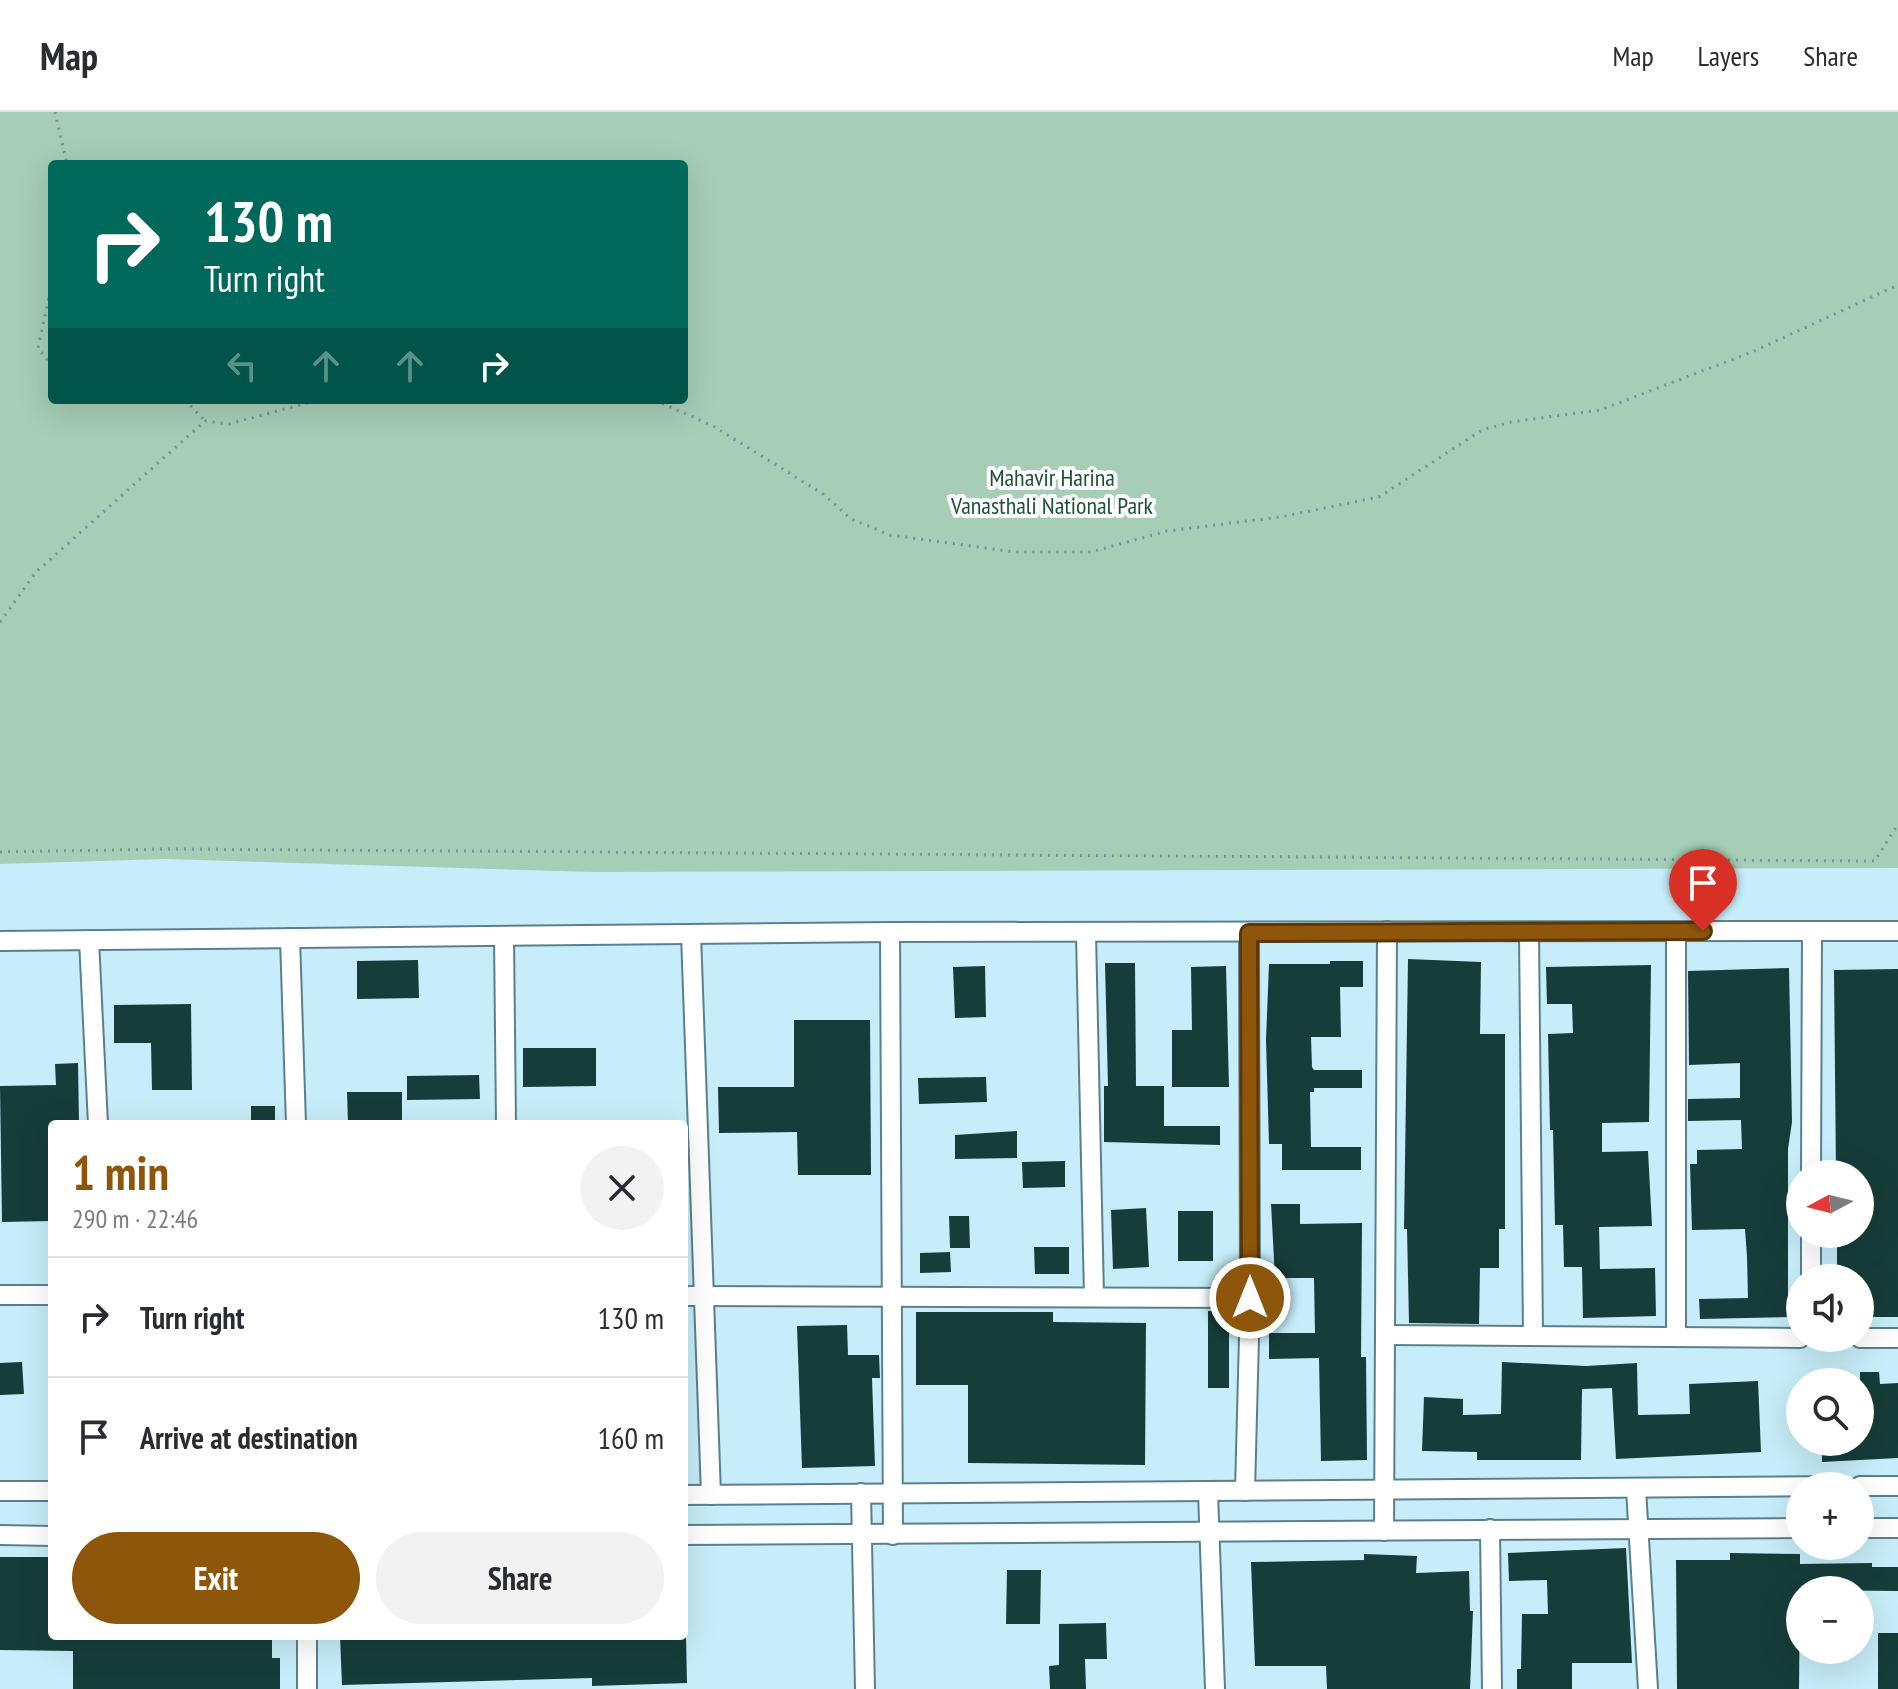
<!DOCTYPE html>
<html lang="en">
<head>
<meta charset="utf-8">
<style>
	body { margin:0; font-family:"PT Sans Narrow",sans-serif; background:#f2f2f3; color:#2b2b33; height:100vh; display:flex; flex-direction:column; font-size:30px; white-space:nowrap }
	* { box-sizing:border-box; margin:0 }
	p { font-size:26px; color:#7c7c81 }
	.icon { flex:none; width:44px; height:44px; fill:none; stroke:currentColor; stroke-width:2; stroke-linecap:round; stroke-linejoin:round }
	.map { position:relative; flex:1; overflow:hidden }
	.sheet { position:absolute; left:48px; top:1008px; width:640px; height:520px; display:flex; flex-direction:column; background:#fff; border-radius:8px; box-shadow:0 8px 32px #0002 }
	.sheet>* { flex:none }
	.banner { position:absolute; left:48px; top:48px; width:640px; height:244px; border-radius:8px; box-shadow:0 8px 32px #0002; background:#00695c; color:#fff; overflow:hidden }
	.needle { width:52px; rotate:263deg }
	.tools { position:absolute; left:1786px; top:1048px; display:grid; gap:16px }
	.tools a { display:grid; place-items:center; width:88px; height:88px; border-radius:50%; background:#fff; box-shadow:0 8px 32px #0002; font-size:40px }
	.pin { position:absolute; display:grid; place-items:center; width:68px; height:68px; color:#fff; margin:-82px -34px; border-radius:50% 50% 50% 0; rotate:-45deg; box-shadow:0 0 8px #0007 }
	.pin .icon { rotate:45deg }
	.me { position:absolute; width:88px; margin:-44px; rotate:0deg; stroke-linejoin:round; filter:drop-shadow(0 0 6px #0008) }
	.turn { display:flex; align-items:center; gap:28px; height:168px; padding:0 24px; font-size:36px }
	.turn .icon { width:104px; height:104px; stroke-width:2.5 }
	.turn b { display:block; font-size:56px; line-height:68px }
	.lanes { display:flex; align-items:center; height:76px; padding:0 24px; background:#0003; justify-content:center; gap:40px; direction:ltr }
	.lanes .off { opacity:.35 }
	.round { display:grid; place-items:center; flex:none; width:84px; height:84px; border-radius:42px; background:#f2f2f3 }
	.head { display:flex; align-items:center; justify-content:space-between; height:136px; padding:0 24px }
	h1 { font-size:48px; font-weight:700; line-height:60px; color:#8d560a }
	.cta { display:flex; gap:16px; margin-top:auto; padding:16px 24px }
	.cta a { flex:1; height:92px; border-radius:48px; background:#8d560a; color:#fff; font-size:32px; font-weight:700; line-height:92px; text-align:center }
	.cta a+a { background:#f2f2f3; color:#2b2b33 }
	ul { padding:0; list-style:none }
	li { display:flex; align-items:center; gap:24px; height:120px; padding:0 24px; border-top:2px solid #e1e1e2 }
	li div { flex:1 }
	li b { display:block; font-size:30px }
	li em { font-style:normal }
	header { display:flex; align-items:center; gap:48px; box-sizing:border-box; height:112px; padding:0 40px; background:#fff; border-bottom:2px solid #e1e1e2 }
	header strong { font-size:38px }
	nav { display:flex; gap:44px; margin-inline-start:auto; font-size:28px }
	.map>svg:first-child { display:block }
	.green { fill:#a6cdb5; fill-rule:evenodd }
	.building { fill:#163d3a }
	.lines { fill:none; stroke-linecap:round; stroke-linejoin:round }
	.street-casing { stroke:#5c808b; stroke-width:22 }
	.path { stroke:#77929b; stroke-width:3; stroke-dasharray:2 6; stroke-linecap:butt }
	.street { stroke:#fff; stroke-width:18 }
	.route-casing { stroke:#5c3806; stroke-width:20 }
	.route { stroke:#8d560a; stroke-width:14 }
	.labels { text-anchor:middle; dominant-baseline:central; stroke-width:8; stroke-linejoin:round; paint-order:stroke }
	.park-label { font-size:24px; fill:#1d5035; stroke:#fff }
</style>
</head>
<body>
<header>
<strong>Map</strong>
<nav><a>Map</a><a>Layers</a><a>Share</a></nav>
</header>
<div class="map">
<svg width="1898" height="1577" viewBox="0 0 1898 1577">
	<rect width="100%" height="100%" fill="#c6edf9"/>
	<path class="green" d="M0 0H1898V756L591 760 166 747 0 752ZM52 52H684V288H52Z"/>
	<g class="building">
		<polygon points="1408,847 1481,850 1480,922 1505,922 1505,1117 1499,1117 1499,1156 1480,1156 1479,1212 1409,1211 1407,1117 1404,1117"/>
		<polygon points="418,848 419,886 357,887 357,849"/>
		<polygon points="1330,849 1363,849 1363,875 1340,875 1341,925 1311,925 1312,955 1314,958 1362,958 1362,976 1314,976 1314,980 1310,980 1311,1035 1361,1035 1361,1058 1282,1058 1282,1032 1269,1032 1266,928 1269,852 1330,852"/>
		<polygon points="1105,851 1135,851 1136,974 1164,974 1164,1014 1220,1014 1220,1033 1104,1030 1104,974 1108,974"/>
		<polygon points="1651,853 1649,1010 1602,1011 1602,1040 1648,1039 1652,1114 1599,1115 1600,1157 1655,1156 1656,1204 1583,1206 1582,1155 1564,1155 1563,1113 1555,1113 1553,1018 1550,1018 1548,922 1573,921 1572,892 1547,892 1546,855"/>
		<polygon points="985,854 986,905 955,906 953,855"/>
		<polygon points="1226,854 1229,975 1172,975 1172,918 1192,918 1191,855"/>
		<polygon points="1789,856 1792,1010 1788,1037 1788,1185 1793,1185 1794,1205 1700,1207 1699,1187 1748,1186 1747,1145 1745,1117 1692,1118 1690,1052 1697,1052 1697,1038 1742,1037 1741,1008 1688,1009 1688,987 1740,986 1740,951 1689,953 1688,859"/>
		<polygon points="1898,857 1898,1205 1860,1205 1860,1166 1837,1166 1837,1122 1860,1122 1860,1062 1836,1062 1834,858"/>
		<polygon points="191,892 192,978 152,978 151,931 114,931 114,893"/>
		<polygon points="794,908 870,908 871,1063 798,1063 797,1020 719,1021 718,975 794,975"/>
		<polygon points="523,936 596,936 596,974 523,975"/>
		<polygon points="78,951 79,1012 52,1012 52,1109 2,1110 0,974 56,973 55,952"/>
		<polygon points="479,963 480,987 407,988 407,964"/>
		<polygon points="986,965 987,990 919,992 918,966"/>
		<polygon points="347,980 402,980 402,1012 348,1012"/>
		<rect x="251" y="994" width="24" height="18"/>
		<polygon points="1017,1019 1017,1046 955,1047 955,1023"/>
		<polygon points="1065,1049 1065,1075 1023,1076 1022,1050"/>
		<polygon points="1271,1092 1300,1092 1300,1112 1362,1111 1361,1245 1366,1245 1367,1348 1321,1349 1319,1246 1269,1247 1269,1221 1315,1221 1314,1166 1275,1166"/>
		<polygon points="1146,1096 1149,1155 1113,1157 1111,1098"/>
		<rect x="1178" y="1099" width="35" height="50"/>
		<polygon points="949,1104 969,1104 970,1136 950,1136"/>
		<polygon points="1034,1135 1069,1135 1069,1162 1035,1162"/>
		<polygon points="950,1140 951,1160 920,1161 920,1141"/>
		<rect x="1208" y="1199" width="21" height="77"/>
		<polygon points="916,1200 1053,1200 1053,1210 1146,1211 1145,1353 968,1351 968,1273 916,1273"/>
		<polygon points="847,1213 848,1243 879,1243 880,1266 872,1266 875,1354 802,1356 797,1214"/>
		<polygon points="22,1250 24,1282 0,1283 0,1251"/>
		<polygon points="1502,1250 1586,1254 1637,1251 1638,1303 1690,1302 1689,1272 1758,1269 1761,1340 1616,1347 1612,1276 1582,1277 1581,1348 1477,1348 1477,1340 1422,1339 1424,1285 1463,1287 1463,1303 1501,1302"/>
		<polygon points="1860,1260 1879,1260 1880,1272 1898,1271 1898,1346 1822,1350 1822,1330 1860,1330"/>
		<polygon points="1626,1436 1632,1551 1572,1551 1572,1577 1517,1577 1517,1557 1521,1557 1522,1502 1548,1502 1547,1468 1509,1469 1508,1441"/>
		<polygon points="1730,1441 1800,1442 1800,1452 1872,1451 1872,1455 1898,1455 1898,1479 1800,1478 1799,1577 1677,1577 1676,1448 1730,1448"/>
		<polygon points="1364,1442 1417,1444 1416,1461 1469,1459 1470,1499 1473,1499 1470,1577 1327,1577 1326,1554 1255,1554 1251,1450 1364,1448"/>
		<polygon points="0,1445 52,1445 52,1524 272,1524 272,1546 280,1546 280,1577 73,1577 73,1539 0,1538"/>
		<polygon points="1007,1458 1041,1458 1040,1512 1006,1512"/>
		<polygon points="1106,1511 1107,1547 1085,1547 1086,1577 1050,1577 1049,1554 1059,1553 1059,1512"/>
		<rect x="1878" y="1521" width="20" height="56"/>
		<polygon points="340,1524 686,1524 687,1571 592,1574 592,1566 342,1573"/>
	</g>
	<g class="lines">
		<g class="street-casing">
			<g id="street">
				<polyline points="890,820 893,1423"/>
				<polyline points="1529,820 1533,1224"/>
				<polyline points="1676,820 1676,1225"/>
				<polyline points="691,822 711,1383"/>
				<polyline points="1086,822 1094,1185"/>
				<polyline points="504,824 506,1012"/>
				<polyline points="290,826 296,1012"/>
				<polyline points="89,828 98,1012"/>
				<polyline points="0,829 890,820 1898,819"/>
				<polyline points="1811,1062 1812,819"/>
				<polyline points="1811,1166 1811,1122"/>
				<polyline points="0,1183 52,1183"/>
				<polyline points="684,1184 1250,1186"/>
				<polyline points="1386,1223 1800,1226"/>
				<polyline points="1860,1226 1898,1226"/>
				<polyline points="1860,1374 1898,1374"/>
				<polyline points="1636,1377 1648,1577"/>
				<polyline points="0,1379 52,1379"/>
				<polyline points="1245,1379 1250,1186 1249,821"/>
				<polyline points="1208,1380 1215,1577"/>
				<polyline points="861,1381 865,1577"/>
				<polyline points="684,1383 1843,1374"/>
				<polyline points="1860,1416 1898,1416"/>
				<polyline points="1490,1417 1492,1577"/>
				<polyline points="1384,1419 1387,819"/>
				<polyline points="0,1423 52,1424"/>
				<polyline points="684,1423 1800,1416"/>
				<polyline points="307,1524 307,1577"/>
			</g>
		</g>
		<g class="path">
			<polyline points="55,0 67,52"/>
			<polyline points="52,171 38,236 52,253"/>
			<polyline points="185,288 205,309"/>
			<polyline points="655,288 713,314 823,382 851,407 890,423 1015,440 1091,440 1167,419 1280,405 1379,385 1482,318 1511,310 1600,298 1752,240 1898,173"/>
			<polyline points="0,510 36,460 205,309 229,312 318,288"/>
			<polyline points="0,740 169,737 1875,749 1898,712"/>
		</g>
		<use href="#street" class="street"/>
	</g>
	<g class="lines">
		<g class="route-casing">
			<polyline id="route" points="1250,1186 1249,821 1703,819"/>
		</g>
		<use href="#route" class="route"/>
	</g>
	<g class="labels">
		<g class="park-label">
			<text x="1052" y="365">Mahavir Harina<tspan x="1052" dy="28">Vanasthali National Park</tspan></text>
		</g>
	</g>
</svg>
<div class="tools">
<a><svg class="needle" viewBox="-14 -14 28 28"><path d="M0-13l5 13h-10z" fill="#e53935"/><path d="M0 13l5-13h-10z" fill="#7c7c81"/></svg></a>
<a><svg class="icon" aria-label="sound" viewBox="0 0 24 24"><path d="M4 9h4l5-4v14l-5-4H4zM17 9q2 3 0 6"/></svg></a>
<a><svg class="icon" aria-label="search" viewBox="0 0 24 24"><circle cx="10" cy="10" r="6"/><path d="M15 15l6 6"/></svg></a>
<a>+</a>
<a>−</a>
</div>
<div class="pin" style="left:1703px;top:819px;background:#d93025"><svg class="icon" aria-label="arrive" viewBox="0 0 24 24"><path d="M6 21V4h12l-3 4 3 4H6"/></svg></div>
<svg class="me" style="left:1250px;top:1186px" viewBox="-20 -20 40 40"><circle r="17" fill="#8d560a" stroke="#fff" stroke-width="3"/><path d="M0-11L8 9 0 5-8 9z" fill="#fff"/></svg>
<div class="banner">
<div class="turn"><svg class="icon" aria-label="right" viewBox="0 0 24 24"><path d="M7 20v-9h11M14 6l5 5-5 5"/></svg><div><b>130 m</b>Turn right</div></div>
<div class="lanes"><svg class="icon off" aria-label="left" viewBox="0 0 24 24"><path d="M17 20v-9H6M10 6l-5 5 5 5"/></svg><svg class="icon off" aria-label="ahead" viewBox="0 0 24 24"><path d="M12 20V5M6 11l6-6 6 6"/></svg><svg class="icon off" aria-label="ahead" viewBox="0 0 24 24"><path d="M12 20V5M6 11l6-6 6 6"/></svg><svg class="icon" aria-label="right" viewBox="0 0 24 24"><path d="M7 20v-9h11M14 6l5 5-5 5"/></svg></div>
</div>
<section class="sheet">
<div class="head"><div><h1>1 min</h1><p>290 m · 22:46</p></div><a class="round"><svg class="icon" aria-label="close" viewBox="0 0 24 24"><path d="M6 6l12 12M18 6L6 18"/></svg></a></div>
<ul>
<li><svg class="icon" aria-label="right" viewBox="0 0 24 24"><path d="M7 20v-9h11M14 6l5 5-5 5"/></svg><div><b>Turn right</b></div><em>130 m</em></li>
<li><svg class="icon" aria-label="arrive" viewBox="0 0 24 24"><path d="M6 21V4h12l-3 4 3 4H6"/></svg><div><b>Arrive at destination</b></div><em>160 m</em></li>
</ul>
<div class="cta"><a>Exit</a><a>Share</a></div>
</section>
</div>
</body>
</html>
